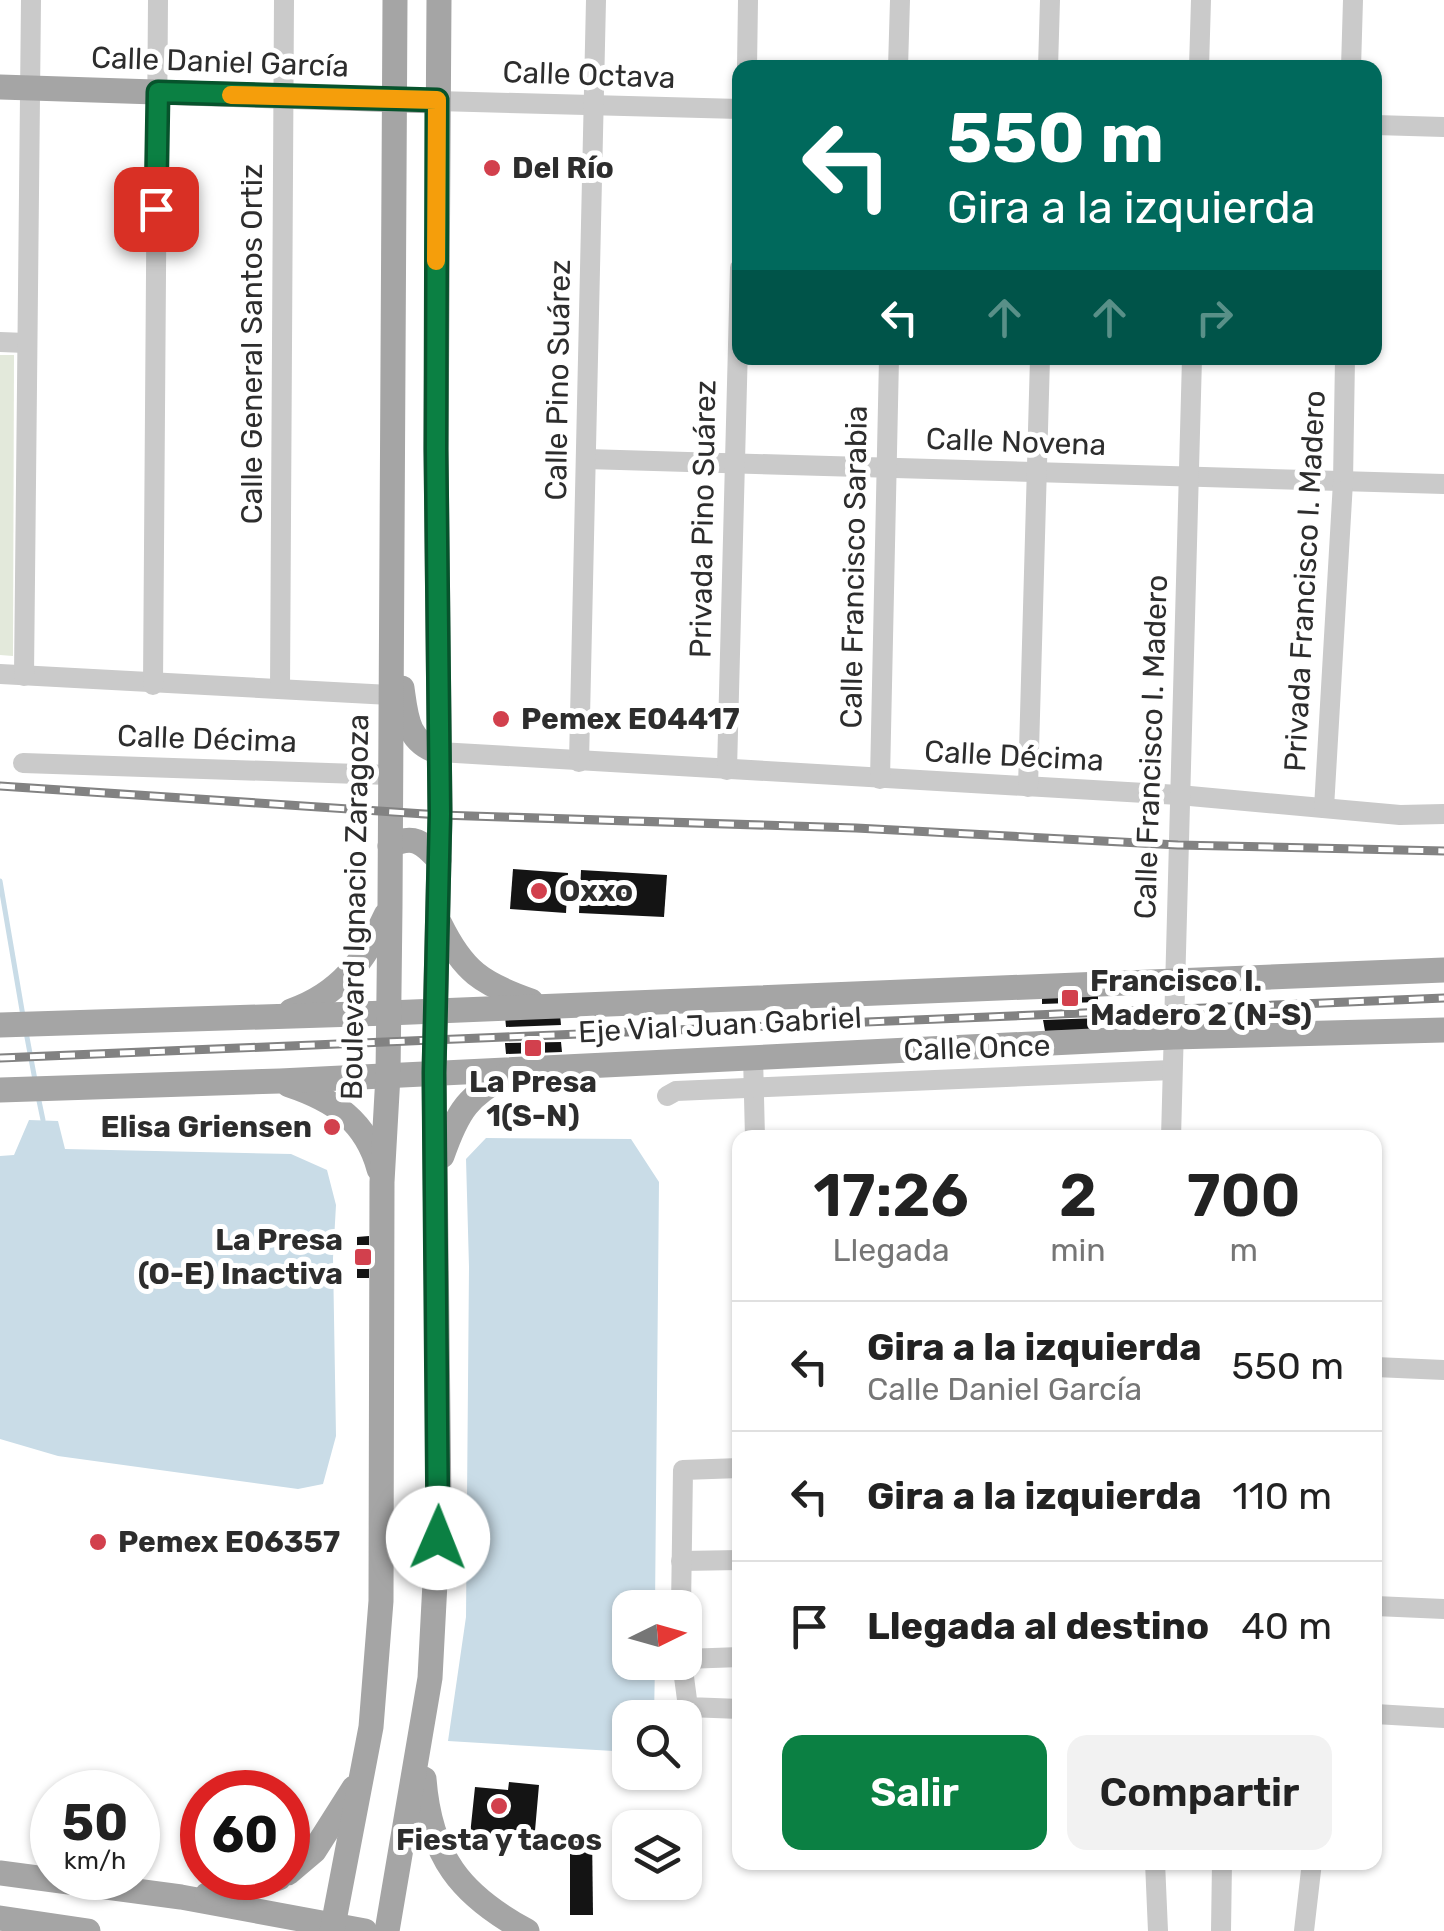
<!DOCTYPE html>
<html lang="es">
<head>
<meta charset="utf-8">
<style>
	body { margin:0; font-family:Rubik,sans-serif; background:#f2f2f2; color:#222; height:100vh; display:flex; flex-direction:column; font-size:38px; white-space:nowrap }
	* { box-sizing:border-box; margin:0 }
	p { font-size:32px; color:#767676 }
	.icon { flex:none; width:55px; height:55px; fill:none; stroke:currentColor; stroke-width:2; stroke-linecap:round; stroke-linejoin:round }
	.map { position:relative; flex:1; overflow:hidden }
	.drawer { position:absolute; left:732px; top:1130px; width:650px; height:740px; display:flex; flex-direction:column; background:#fff; border-radius:20px; box-shadow:0 2px 8px #0004 }
	.drawer>* { flex:none }
	.hud { position:absolute; left:732px; top:60px; width:650px; height:305px; border-radius:20px; box-shadow:0 2px 8px #0004; background:#00695c; color:#fff; overflow:hidden }
	.needle { width:65px; rotate:85deg }
	.controls { position:absolute; left:612px; top:1590px; display:grid; gap:20px }
	.controls a { display:grid; place-items:center; width:90px; height:90px; border-radius:20px; background:#fff; box-shadow:0 2px 8px #0004; font-size:50px }
	.speed { position:absolute; left:30px; top:1770px; display:flex; gap:20px; font-size:50px; font-weight:700; text-align:center }
	.speed>* { display:grid; place-content:center; width:130px; height:130px; border-radius:50%; background:#fff; box-shadow:0 2px 8px #0004; line-height:1 }
	.speed small { font-size:25px; font-weight:400 }
	.speed .limit { border:15px solid #d22; background:#fff; color:#111 }
	.pin { position:absolute; display:grid; place-items:center; width:85px; height:85px; color:#fff; margin:-42px; border-radius:20px; box-shadow:0 5px 15px #0006 }
	.me { position:absolute; width:110px; margin:-55px; rotate:1deg; stroke-linejoin:round; filter:drop-shadow(0 0 8px #0008) }
	.turn { display:flex; align-items:center; gap:35px; height:210px; padding:0 50px; font-size:45px }
	.turn .icon { width:130px; height:130px; stroke-width:2.5 }
	.turn b { display:block; font-size:70px; line-height:85px }
	.lanes { display:flex; align-items:center; height:95px; padding:0 50px; background:#0003; justify-content:center; gap:50px; direction:ltr }
	.lanes .off { opacity:.35 }
	.eta { display:flex; justify-content:space-evenly; align-items:center; height:170px; text-align:center }
	.eta b { font-size:60px; font-weight:600; line-height:70px }
	.cta { display:flex; gap:20px; margin-top:auto; padding:20px 50px }
	.cta a { flex:1; height:115px; border-radius:20px; background:#0b8043; color:#fff; font-size:40px; font-weight:600; line-height:115px; text-align:center }
	.cta a+a { background:#f2f2f2; color:#222 }
	ul { padding:0; list-style:none }
	li { display:flex; align-items:center; gap:30px; height:130px; padding:0 50px; border-top:2px solid #e0e0e0 }
	li div { flex:1 }
	li b { display:block; font-size:38px }
	li em { font-style:normal }
	.map>svg:first-child { display:block }
	.green { fill:#e3e9db }
	.water { fill:#c9dce7 }
	.lines { fill:none; stroke-linecap:round; stroke-linejoin:round }
	.stream { stroke:#c9dce7; stroke-width:5 }
	.building { fill:#141414 }
	.minor { stroke:#cacaca; stroke-width:20 }
	.major { stroke:#a5a5a5; stroke-width:25 }
	.rail-casing { stroke:#828282; stroke-width:9 }
	.rail { stroke:#fff; stroke-width:5; stroke-dasharray:15; stroke-linecap:butt }
	.route-casing { stroke:#07532c; stroke-width:25 }
	.route { stroke:#0b8043; stroke-width:18 }
	.slow { stroke:#f59e0b; stroke-width:18 }
	.poi-dot { fill:#d2404d; stroke:#fff; stroke-width:4 }
	.labels { text-anchor:middle; dominant-baseline:central; stroke-width:10; stroke-linejoin:round; paint-order:stroke }
	.street-label { font-size:30px; fill:#2d2d2d; stroke:#fff }
	.poi-label { font-size:30px; font-weight:bold; fill:#2d2d2d; stroke:#fff; text-anchor:start }
</style>
</head>
<body>
<div class="map">
<svg width="1444" height="1931" viewBox="0 0 1444 1931">
	<rect width="100%" height="100%" fill="#fff"/>
	<polygon class="green" points="0,355 14,355 13,656 0,655"/>
	<g class="water">
		<polygon points="29,1120 58,1121 65,1149 291,1154 327,1170 336,1205 333,1258 336,1436 323,1484 298,1489 58,1456 0,1439 0,1156 14,1155"/>
		<polygon points="486,1138 631,1139 659,1182 655,1607 630,1608 630,1662 655,1663 654,1717 630,1718 630,1752 448,1741 466,1617 469,1267 466,1159"/>
	</g>
	<g class="lines">
		<g class="stream">
			<polyline points="0,881 23,1016"/>
			<polyline points="26,1032 35,1080"/>
			<polyline points="38,1096 43,1120"/>
		</g>
	</g>
	<g class="building">
		<polygon points="513,869 568,873 566,913 510,909"/>
		<polygon points="581,870 667,875 664,917 579,913"/>
		<polygon points="1098,991 1098,1002 1042,1004 1042,994"/>
		<polygon points="560,1014 561,1025 506,1027 505,1016"/>
		<polygon points="1100,1018 1100,1030 1045,1031 1043,1020"/>
		<polygon points="561,1042 562,1052 506,1054 505,1043"/>
		<polygon points="369,1236 369,1278 357,1278 357,1237"/>
		<polygon points="509,1782 539,1785 534,1842 470,1835 475,1787 508,1790"/>
		<polygon points="570,1832 592,1832 593,1915 570,1915"/>
	</g>
	<g class="lines">
		<g class="minor">
			<polyline points="747,68 748,0"/>
			<polyline points="898,68 900,0"/>
			<polyline points="1048,68 1050,0"/>
			<polyline points="1199,68 1201,0"/>
			<polyline points="1351,68 1353,0"/>
			<polyline points="437,101 740,109"/>
			<polyline points="1375,125 1444,127"/>
			<polyline points="0,342 26,343"/>
			<polyline points="586,459 1444,484"/>
			<polyline points="0,674 390,695"/>
			<polyline points="24,676 31,0"/>
			<polyline points="153,685 158,0"/>
			<polyline points="280,689 284,0"/>
			<polyline points="439,752 1179,795 1400,815 1444,814"/>
			<polyline points="579,762 596,0"/>
			<polyline points="23,763 389,775"/>
			<polyline points="727,770 740,268"/>
			<polyline points="880,779 889,358"/>
			<polyline points="1028,787 1040,358"/>
			<polyline points="1324,808 1343,482 1345,358"/>
			<polyline points="753,1056 755,1138"/>
			<polyline points="667,1096 676,1091 1172,1070"/>
			<polyline points="1171,1138 1192,358"/>
			<polyline points="1375,1367 1444,1370"/>
			<polyline points="681,1561 740,1560"/>
			<polyline points="1375,1606 1444,1609"/>
			<polyline points="681,1608 683,1470 740,1468"/>
			<polyline points="685,1659 740,1657"/>
			<polyline points="682,1662 688,1707 740,1709"/>
			<polyline points="1375,1714 1444,1718"/>
			<polyline points="1155,1862 1158,1931"/>
			<polyline points="1221,1931 1222,1862"/>
			<polyline points="1304,1931 1312,1862"/>
		</g>
		<g class="major">
			<polyline points="0,87 437,101"/>
			<path d="M402 688C406 717 407 742 439 752"/>
			<path d="M390 846C413 834 423 842 439 860"/>
			<path d="M440 924C463 971 482 984 531 1001"/>
			<path d="M291 1011C340 994 365 960 386 915"/>
			<polyline points="0,1025 388,1013 1444,970"/>
			<path d="M289 1085C334 1100 366 1121 379 1169"/>
			<polyline points="0,1090 280,1081 1173,1037 1444,1030"/>
			<path d="M442 1156C458 1110 468 1095 512 1072"/>
			<path d="M424 1779C430 1856 460 1895 527 1931"/>
			<polyline points="0,1873 181,1897 365,1931"/>
			<polyline points="288,1873 314,1851 354,1788"/>
			<polyline points="207,1895 240,1891 279,1878"/>
			<polyline points="0,1918 88,1931"/>
			<polyline points="332,1931 371,1727 381,1601 382,1182 388,1075 390,906 395,0"/>
			<polyline points="387,1931 430,1678 439,1506 434,1073 440,815 436,449 439,0"/>
		</g>
		<g class="rail-casing">
			<g id="rail">
				<polyline points="0,786 440,815 856,828 1178,845 1444,851"/>
				<polyline points="0,1058 1444,998"/>
			</g>
		</g>
		<use href="#rail" class="rail"/>
	</g>
	<g class="lines">
		<g class="route-casing">
			<polyline id="route" points="156,209 158,92 437,100 436,449 440,814 434,1073 438,1538"/>
		</g>
		<use href="#route" class="route"/>
		<polyline class="slow" points="231,95 437,100 436,261"/>
	</g>
	<g class="poi-dot">
		<circle cx="492" cy="168" r="10"/>
		<circle cx="501" cy="719" r="10"/>
		<circle cx="539" cy="891" r="10"/>
		<rect x="1060" y="988" width="20" height="20" rx="5"/>
		<rect x="523" y="1038" width="20" height="20" rx="5"/>
		<circle cx="332" cy="1127" r="10"/>
		<rect x="353" y="1247" width="20" height="20" rx="5"/>
		<circle cx="98" cy="1542" r="10"/>
		<circle cx="499" cy="1806" r="10"/>
	</g>
	<g class="labels">
		<g class="street-label">
			<text transform="translate(220 62) rotate(2)">Calle Daniel García</text>
			<text transform="translate(589 75) rotate(2)">Calle Octava</text>
			<text transform="translate(252 344) rotate(-90)">Calle General Santos Ortiz</text>
			<text transform="translate(558 380) rotate(-89)">Calle Pino Suárez</text>
			<text transform="translate(1016 442) rotate(2)">Calle Novena</text>
			<text transform="translate(703 519) rotate(-89)">Privada Pino Suárez</text>
			<text transform="translate(854 567) rotate(-89)">Calle Francisco Sarabia</text>
			<text transform="translate(1305 581) rotate(-87)">Privada Francisco I. Madero</text>
			<text transform="translate(207 739) rotate(2)">Calle Décima</text>
			<text transform="translate(1151 747) rotate(-88)">Calle Francisco I. Madero</text>
			<text transform="translate(1014 756) rotate(3)">Calle Décima</text>
			<text transform="translate(355 907) rotate(-89)">Boulevard Ignacio Zaragoza</text>
			<text transform="translate(720 1025) rotate(-3)">Eje Vial Juan Gabriel</text>
			<text transform="translate(977 1048) rotate(-2)">Calle Once</text>
		</g>
		<g class="poi-label">
			<text x="512" y="168">Del Río</text>
			<text x="521" y="719">Pemex E04417</text>
			<text x="559" y="891">Oxxo</text>
			<text x="1090" y="981">Francisco I.<tspan x="1090" dy="34">Madero 2 (N-S)</tspan></text>
			<text x="533" y="1082" text-anchor="middle">La Presa<tspan x="533" dy="34">1(S-N)</tspan></text>
			<text x="312" y="1127" text-anchor="end">Elisa Griensen</text>
			<text x="343" y="1240" text-anchor="end">La Presa<tspan x="343" dy="34">(O-E) Inactiva</tspan></text>
			<text x="118" y="1542">Pemex E06357</text>
			<text x="499" y="1840" text-anchor="middle">Fiesta y tacos</text>
		</g>
	</g>
</svg>
<div class="controls">
<a><svg class="needle" viewBox="-14 -14 28 28"><path d="M0-13l5 13h-10z" fill="#e53935"/><path d="M0 13l5-13h-10z" fill="#767676"/></svg></a>
<a><svg class="icon" aria-label="search" viewBox="0 0 24 24"><circle cx="10" cy="10" r="6"/><path d="M15 15l6 6"/></svg></a>
<a><svg class="icon" aria-label="layers" viewBox="0 0 24 24"><path d="M12 4l9 5-9 5-9-5zM3 14l9 5 9-5"/></svg></a>
</div>
<div class="speed"><div>50<small>km/h</small></div><div class="limit">60</div></div>
<div class="pin" style="left:156px;top:209px;background:#d93025"><svg class="icon" aria-label="arrive" viewBox="0 0 24 24"><path d="M6 21V4h12l-3 4 3 4H6"/></svg></div>
<svg class="me" style="left:438px;top:1538px" viewBox="-20 -20 40 40"><circle r="19" fill="#fff"/><path d="M0-13L10 11 0 6-10 11z" fill="#0b8043"/></svg>
<div class="hud">
<div class="turn"><svg class="icon" aria-label="left" viewBox="0 0 24 24"><path d="M17 20v-9H6M10 6l-5 5 5 5"/></svg><div><b>550 m</b>Gira a la izquierda</div></div>
<div class="lanes"><svg class="icon" aria-label="left" viewBox="0 0 24 24"><path d="M17 20v-9H6M10 6l-5 5 5 5"/></svg><svg class="icon off" aria-label="ahead" viewBox="0 0 24 24"><path d="M12 20V5M6 11l6-6 6 6"/></svg><svg class="icon off" aria-label="ahead" viewBox="0 0 24 24"><path d="M12 20V5M6 11l6-6 6 6"/></svg><svg class="icon off" aria-label="right" viewBox="0 0 24 24"><path d="M7 20v-9h11M14 6l5 5-5 5"/></svg></div>
</div>
<section class="drawer">
<div class="eta">
<div><b>17:26</b><p>Llegada</p></div>
<div><b>2</b><p>min</p></div>
<div><b>700</b><p>m</p></div>
</div>
<ul>
<li><svg class="icon" aria-label="left" viewBox="0 0 24 24"><path d="M17 20v-9H6M10 6l-5 5 5 5"/></svg><div><b>Gira a la izquierda</b><p>Calle Daniel García</p></div><em>550 m</em></li>
<li><svg class="icon" aria-label="left" viewBox="0 0 24 24"><path d="M17 20v-9H6M10 6l-5 5 5 5"/></svg><div><b>Gira a la izquierda</b></div><em>110 m</em></li>
<li><svg class="icon" aria-label="arrive" viewBox="0 0 24 24"><path d="M6 21V4h12l-3 4 3 4H6"/></svg><div><b>Llegada al destino</b></div><em>40 m</em></li>
</ul>
<div class="cta"><a>Salir</a><a>Compartir</a></div>
</section>
</div>
</body>
</html>
